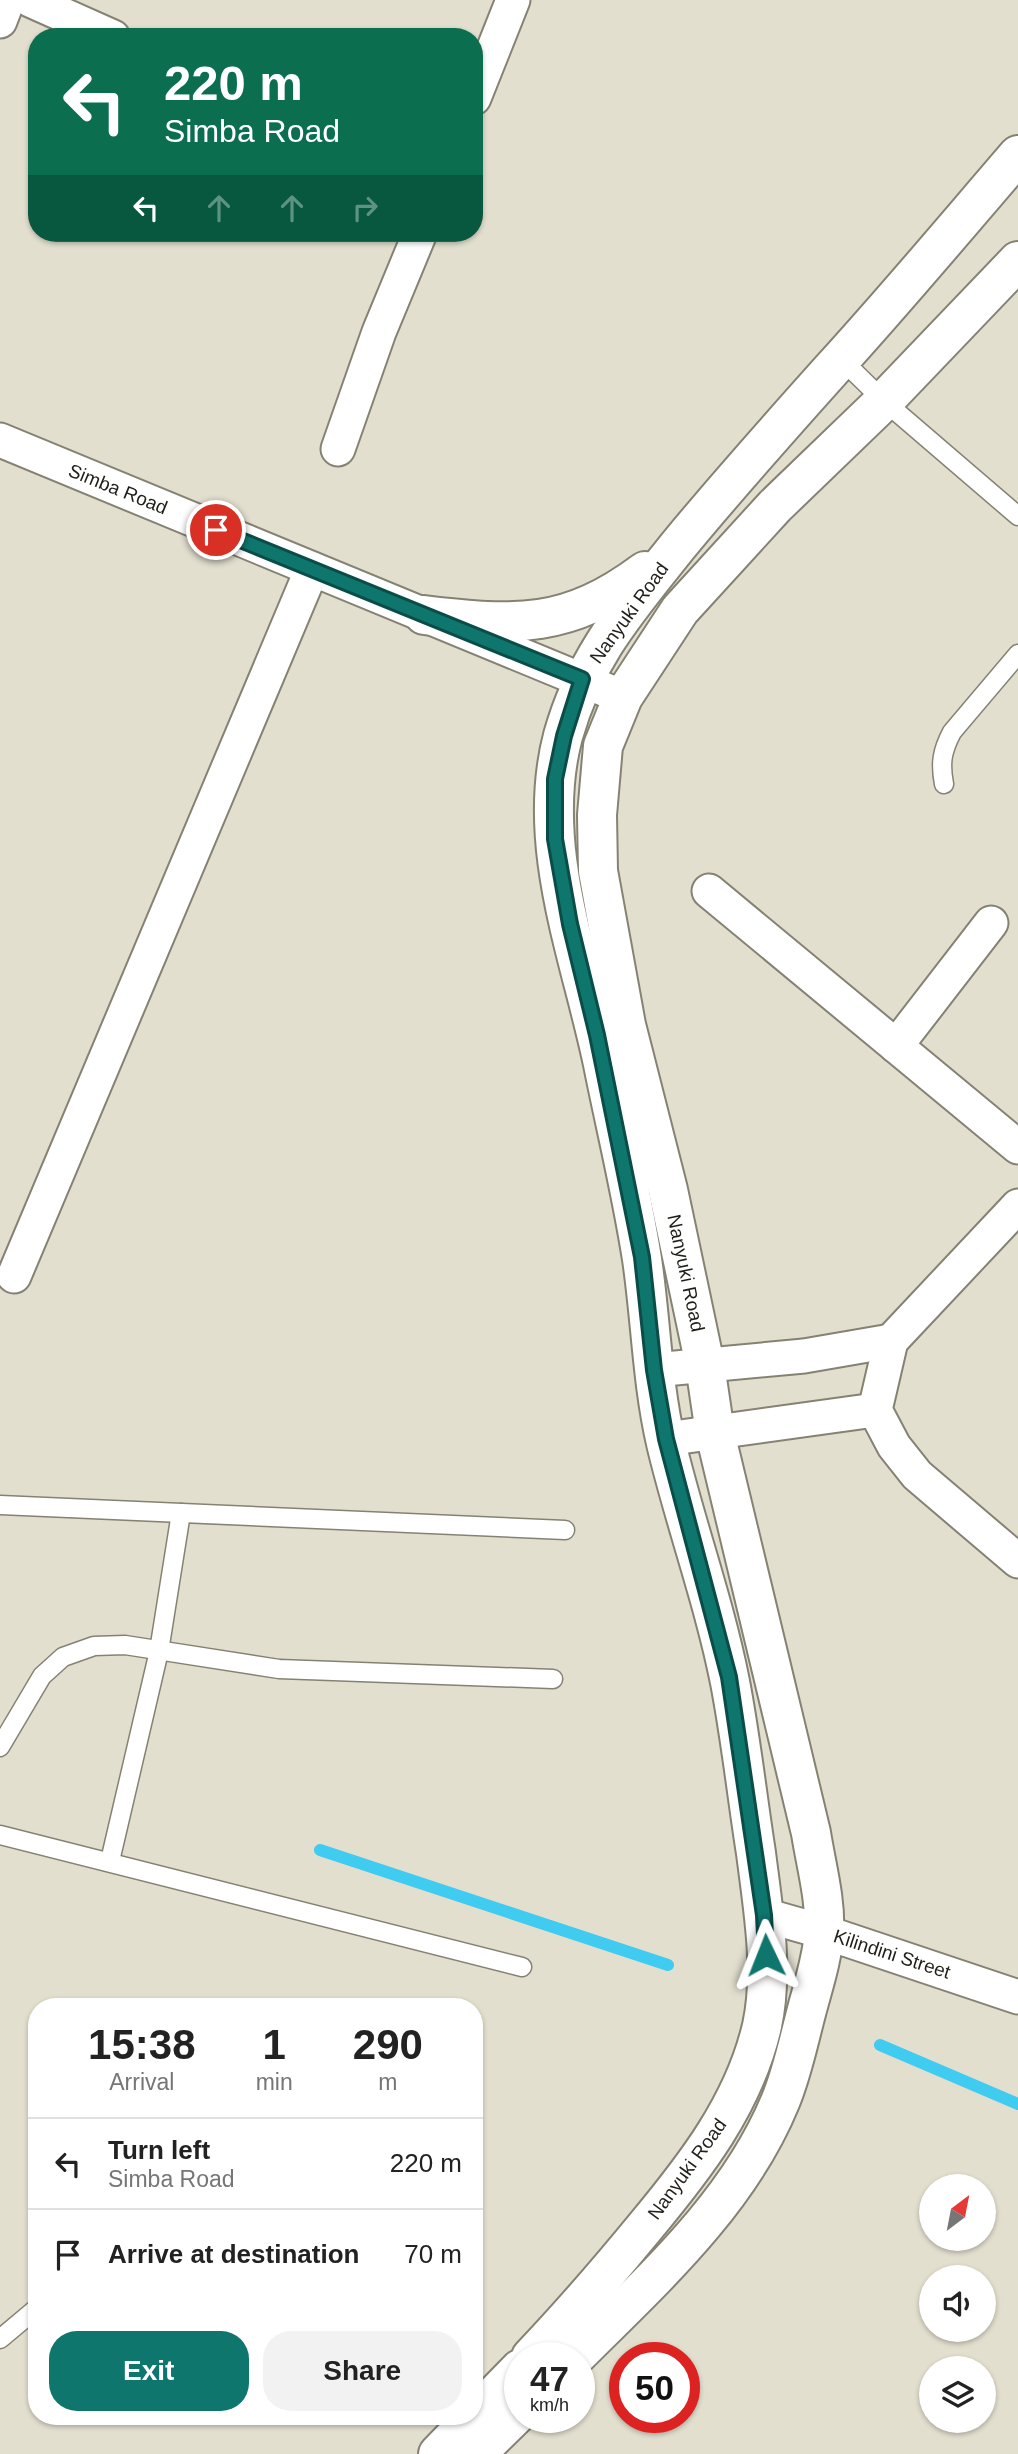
<!DOCTYPE html>
<html lang="en">
<head>
<meta charset="utf-8">
<style>
	body { margin:0; font-family:Helvetica,sans-serif; background:#f2f2f2; color:#222; height:100vh; display:flex; flex-direction:column; font-size:26px; white-space:nowrap }
	* { box-sizing:border-box; margin:0 }
	p { font-size:23px; color:#767676 }
	.icon { flex:none; width:38px; height:38px; fill:none; stroke:currentColor; stroke-width:2; stroke-linecap:round; stroke-linejoin:round }
	.map { position:relative; flex:1; overflow:hidden }
	.panel { position:absolute; left:28px; top:1998px; width:455px; height:427px; display:flex; flex-direction:column; background:#fff; border-radius:28px; box-shadow:0 2px 5px #0004 }
	.panel>* { flex:none }
	.top-card { position:absolute; left:28px; top:28px; width:455px; height:214px; border-radius:28px; box-shadow:0 2px 5px #0004; background:#0b6e4f; color:#fff; overflow:hidden }
	.needle { width:46px; rotate:32deg }
	.fabs { position:absolute; left:919px; top:2174px; display:grid; gap:14px }
	.fabs a { display:grid; place-items:center; width:77px; height:77px; border-radius:50%; background:#fff; box-shadow:0 2px 5px #0004; font-size:35px }
	.speed { position:absolute; left:504px; top:2342px; display:flex; gap:14px; font-size:35px; font-weight:700; text-align:center }
	.speed>* { display:grid; place-content:center; width:91px; height:91px; border-radius:50%; background:#fff; box-shadow:0 2px 5px #0004; line-height:1 }
	.speed small { font-size:18px; font-weight:400 }
	.speed .limit { border:10px solid #d22; background:#fff; color:#111 }
	.pin { position:absolute; display:grid; place-items:center; width:60px; height:60px; color:#fff; margin:-30px; border:4px solid #fff; border-radius:50%; box-shadow:0 2px 7px #0007 }
	.me { position:absolute; width:77px; margin:-38px; rotate:358deg; stroke-linejoin:round; filter:drop-shadow(0 0 5px #0008) }
	.turn { display:flex; align-items:center; gap:24px; height:147px; padding:0 21px; font-size:32px }
	.turn .icon { width:91px; height:91px; stroke-width:2.5 }
	.turn b { display:block; font-size:49px; line-height:60px }
	.lanes { display:flex; align-items:center; height:66px; padding:0 21px; background:#0003; justify-content:center; gap:35px; direction:ltr }
	.lanes .off { opacity:.35 }
	.eta { display:flex; justify-content:space-evenly; align-items:center; height:119px; text-align:center }
	.eta b { font-size:42px; font-weight:700; line-height:49px }
	.action { display:flex; gap:14px; margin-top:auto; padding:14px 21px }
	.action a { flex:1; height:80px; border-radius:28px; background:#0f766e; color:#fff; font-size:28px; font-weight:700; line-height:80px; text-align:center }
	.action a+a { background:#f2f2f2; color:#222 }
	ul { padding:0; list-style:none }
	li { display:flex; align-items:center; gap:21px; height:91px; padding:0 21px; border-top:2px solid #e0e0e0 }
	li div { flex:1 }
	li b { display:block; font-size:26px }
	li em { font-style:normal }
	.map>svg:first-child { display:block }
	.lines { fill:none; stroke-linecap:round; stroke-linejoin:round }
	.stream { stroke:#40cbf0; stroke-width:12 }
	.service-casing { stroke:#858274; stroke-width:21 }
	.minor-casing { stroke:#858274; stroke-width:37 }
	.secondary-casing { stroke:#858274; stroke-width:42 }
	.service { stroke:#fff; stroke-width:18 }
	.minor { stroke:#fff; stroke-width:33 }
	.secondary { stroke:#fff; stroke-width:38 }
	.route-casing { stroke:#0a4d48; stroke-width:18 }
	.route { stroke:#0f766e; stroke-width:12 }
	.labels { text-anchor:middle; dominant-baseline:central; stroke-width:7; stroke-linejoin:round; paint-order:stroke }
	.street-label { font-size:19px; fill:#201f19; stroke:#fff }
</style>
</head>
<body>
<div class="map">
<svg width="1018" height="2454" viewBox="0 0 1018 2454">
	<rect width="100%" height="100%" fill="#e2dfcf"/>
	<g class="lines">
		<g class="stream">
			<polyline points="320,1850 668,1965"/>
			<polyline points="880,2045 1018,2104"/>
		</g>
		<g class="service-casing">
			<g id="service">
				<polyline points="841,359 884,401 1018,516"/>
				<path d="M944 784C940 763 942 751 952 732L1018 654"/>
				<polyline points="0,1505 565,1530"/>
				<polyline points="0,1747 42,1676 63,1657 94,1646 125,1645 279,1669 553,1679"/>
				<polyline points="0,1835 522,1967"/>
				<polyline points="110,1861 159,1651 181,1513"/>
				<polyline points="0,2339 37,2308"/>
			</g>
		</g>
		<g class="minor-casing">
			<g id="minor">
				<polyline points="30,0 113,37"/>
				<polyline points="0,21 8,0"/>
				<polyline points="474,98 513,0"/>
				<polyline points="0,440 623,697"/>
				<polyline points="338,449 379,332 420,233"/>
				<polyline points="709,891 1018,1147"/>
				<polyline points="896,1046 991,923"/>
				<polyline points="1018,1206 891,1341 875,1410 894,1446 917,1475 1018,1561"/>
				<polyline points="14,1276 312,569"/>
				<polyline points="654,1370 804,1356 891,1341"/>
				<polyline points="666,1439 875,1410"/>
				<polyline points="764,1915 824,1932 1018,1997"/>
			</g>
		</g>
		<g class="secondary-casing">
			<g id="secondary">
				<path d="M424 615C517 626 567 629 645 571"/>
				<path d="M531 2357C571 2315 608 2272 645 2227 695 2167 744 2104 762 2026 774 1970 763 1909 756 1853 747 1796 741 1739 730 1682 714 1601 685 1523 666 1443 652 1382 651 1320 642 1259 632 1194 616 1129 603 1064 581 958 534 845 563 736 585 657 627 610 677 547 727 486 779 428 831 370 895 300 956 227 1018 155"/>
				<path d="M575 2357C651 2281 738 2204 780 2102 791 2076 797 2048 804 2021 811 1992 822 1962 824 1933 826 1900 816 1865 811 1833L715 1433 705 1365 668 1190 626 1025 598 871 597 815 603 746 623 697 680 610 775 506 884 401 1018 261"/>
				<polyline points="474,2416 520,2369"/>
				<polyline points="438,2454 474,2417"/>
				<polyline points="476,2454 520,2411"/>
			</g>
		</g>
		<use href="#service" class="service"/>
		<use href="#minor" class="minor"/>
		<use href="#secondary" class="secondary"/>
	</g>
	<g class="lines">
		<g class="route-casing">
			<polyline id="route" points="216,530 582,679 564,736 555,779 555,839 570,924 597,1035 642,1257 654,1370 666,1439 729,1677 764,1915 766,1955"/>
		</g>
		<use href="#route" class="route"/>
	</g>
	<g class="labels">
		<g class="street-label">
			<text transform="translate(118 489) rotate(22)">Simba Road</text>
			<text transform="translate(629 613) rotate(-54)">Nanyuki Road</text>
			<text transform="translate(686 1273) rotate(78)">Nanyuki Road</text>
			<text transform="translate(892 1954) rotate(18)">Kilindini Street</text>
			<text transform="translate(687 2169) rotate(-54)">Nanyuki Road</text>
		</g>
	</g>
</svg>
<div class="fabs">
<a><svg class="needle" viewBox="-14 -14 28 28"><path d="M0-13l5 13h-10z" fill="#e53935"/><path d="M0 13l5-13h-10z" fill="#767676"/></svg></a>
<a><svg class="icon" aria-label="sound" viewBox="0 0 24 24"><path d="M4 9h4l5-4v14l-5-4H4zM17 9q2 3 0 6"/></svg></a>
<a><svg class="icon" aria-label="layers" viewBox="0 0 24 24"><path d="M12 4l9 5-9 5-9-5zM3 14l9 5 9-5"/></svg></a>
</div>
<div class="speed"><div>47<small>km/h</small></div><div class="limit">50</div></div>
<div class="pin" style="left:216px;top:530px;background:#d93025"><svg class="icon" aria-label="arrive" viewBox="0 0 24 24"><path d="M6 21V4h12l-3 4 3 4H6"/></svg></div>
<svg class="me" style="left:766px;top:1955px" viewBox="-20 -20 40 40"><path d="M0-17L14 15 0 8-14 15z" fill="#0f766e" stroke="#fff" stroke-width="4"/></svg>
<div class="top-card">
<div class="turn"><svg class="icon" aria-label="left" viewBox="0 0 24 24"><path d="M17 20v-9H6M10 6l-5 5 5 5"/></svg><div><b>220 m</b>Simba Road</div></div>
<div class="lanes"><svg class="icon" aria-label="left" viewBox="0 0 24 24"><path d="M17 20v-9H6M10 6l-5 5 5 5"/></svg><svg class="icon off" aria-label="ahead" viewBox="0 0 24 24"><path d="M12 20V5M6 11l6-6 6 6"/></svg><svg class="icon off" aria-label="ahead" viewBox="0 0 24 24"><path d="M12 20V5M6 11l6-6 6 6"/></svg><svg class="icon off" aria-label="right" viewBox="0 0 24 24"><path d="M7 20v-9h11M14 6l5 5-5 5"/></svg></div>
</div>
<section class="panel">
<div class="eta">
<div><b>15:38</b><p>Arrival</p></div>
<div><b>1</b><p>min</p></div>
<div><b>290</b><p>m</p></div>
</div>
<ul>
<li><svg class="icon" aria-label="left" viewBox="0 0 24 24"><path d="M17 20v-9H6M10 6l-5 5 5 5"/></svg><div><b>Turn left</b><p>Simba Road</p></div><em>220 m</em></li>
<li><svg class="icon" aria-label="arrive" viewBox="0 0 24 24"><path d="M6 21V4h12l-3 4 3 4H6"/></svg><div><b>Arrive at destination</b></div><em>70 m</em></li>
</ul>
<div class="action"><a>Exit</a><a>Share</a></div>
</section>
</div>
</body>
</html>
